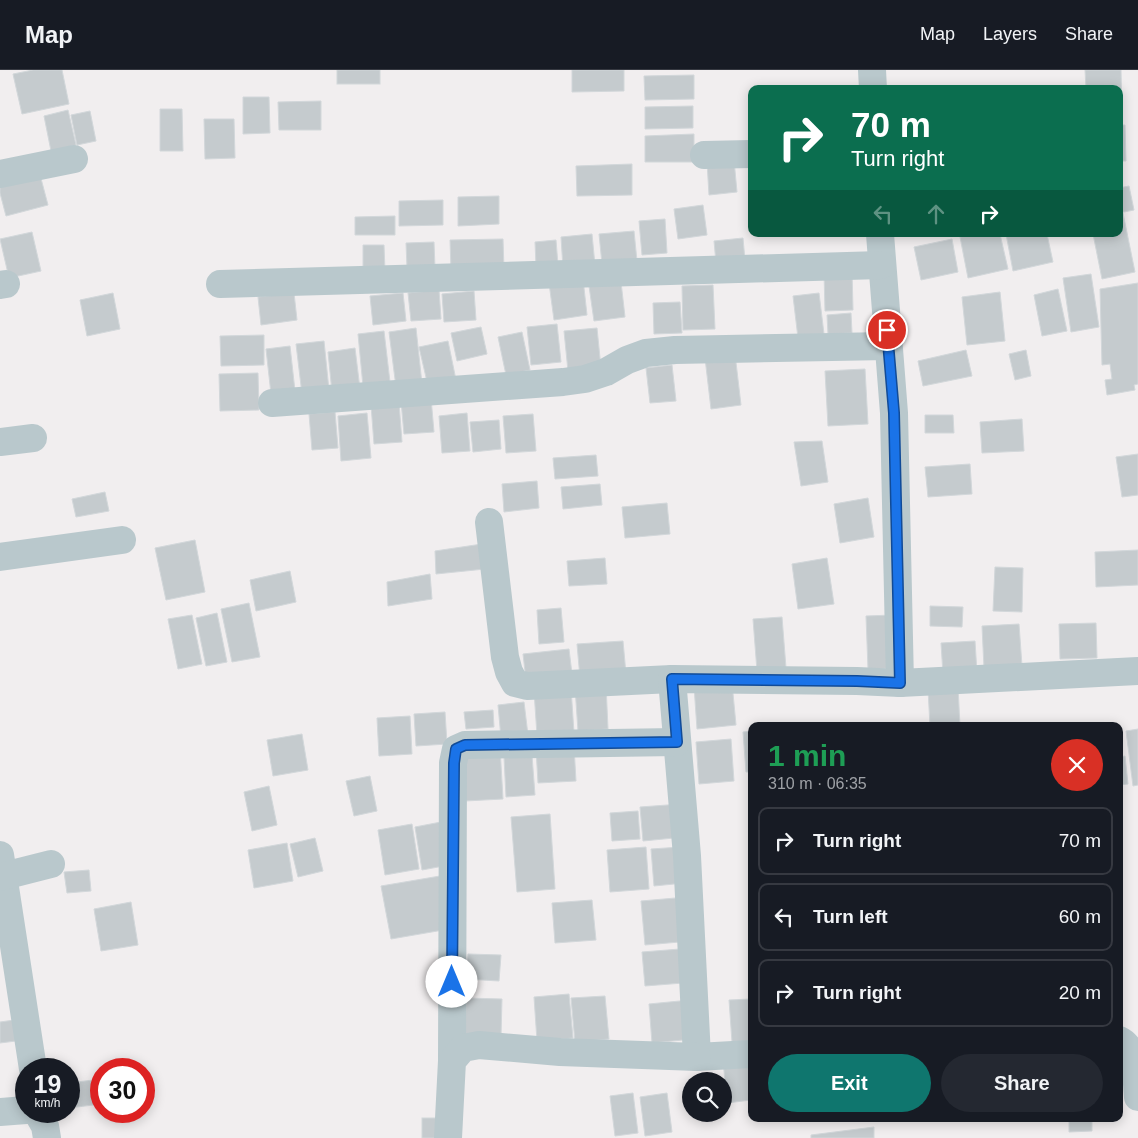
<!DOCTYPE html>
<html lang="en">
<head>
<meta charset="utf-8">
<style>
	body { margin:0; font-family:Helvetica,sans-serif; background:#242831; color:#f1f3f6; height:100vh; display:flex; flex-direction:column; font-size:19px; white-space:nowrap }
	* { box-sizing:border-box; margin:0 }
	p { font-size:16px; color:#9ea1a6 }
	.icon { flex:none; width:28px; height:28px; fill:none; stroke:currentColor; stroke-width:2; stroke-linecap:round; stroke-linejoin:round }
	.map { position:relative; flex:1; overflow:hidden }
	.drawer { position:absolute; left:748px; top:652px; width:375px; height:400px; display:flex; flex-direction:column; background:#171b24; border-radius:10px; box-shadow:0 2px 12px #0003 }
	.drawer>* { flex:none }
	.top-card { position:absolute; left:748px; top:15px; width:375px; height:152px; border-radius:10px; box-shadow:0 2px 12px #0003; background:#0b6e4f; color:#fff; overflow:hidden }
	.buttons { position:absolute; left:682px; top:1002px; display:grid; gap:10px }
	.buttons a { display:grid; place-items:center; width:50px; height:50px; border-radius:50%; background:#171b24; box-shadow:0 2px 12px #0003; font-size:25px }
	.speed { position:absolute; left:15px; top:988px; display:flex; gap:10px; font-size:25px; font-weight:700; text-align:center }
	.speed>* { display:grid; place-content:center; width:65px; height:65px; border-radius:50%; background:#171b24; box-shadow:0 2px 12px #0003; line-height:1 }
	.speed small { font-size:12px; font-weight:400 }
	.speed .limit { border:8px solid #d22; background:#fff; color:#111 }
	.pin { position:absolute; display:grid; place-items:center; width:42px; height:42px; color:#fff; margin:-21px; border:2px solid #fff; border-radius:50%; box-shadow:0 1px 5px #0007 }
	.me { position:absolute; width:55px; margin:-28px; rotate:0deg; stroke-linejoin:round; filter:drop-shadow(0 0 4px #0008) }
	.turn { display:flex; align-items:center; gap:18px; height:105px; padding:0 20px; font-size:22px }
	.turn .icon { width:65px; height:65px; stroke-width:2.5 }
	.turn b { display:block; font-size:35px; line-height:42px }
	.lanes { display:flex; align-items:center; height:48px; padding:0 20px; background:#0003; justify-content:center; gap:25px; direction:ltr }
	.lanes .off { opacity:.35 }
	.round { display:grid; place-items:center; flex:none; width:52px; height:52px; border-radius:26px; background:#242831 }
	.summary { display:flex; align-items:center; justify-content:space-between; height:85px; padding:0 20px }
	h1 { font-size:30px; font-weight:700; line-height:38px; color:#1e9e55 }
	.action { display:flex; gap:10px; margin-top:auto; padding:10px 20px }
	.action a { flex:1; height:58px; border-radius:30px; background:#0f766e; color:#fff; font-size:20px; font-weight:700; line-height:58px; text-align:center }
	.action a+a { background:#242831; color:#f1f3f6 }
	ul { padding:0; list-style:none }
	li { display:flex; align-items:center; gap:15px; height:68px; margin:0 10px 8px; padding:0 10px; border:2px solid #363941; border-radius:10px }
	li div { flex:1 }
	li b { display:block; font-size:19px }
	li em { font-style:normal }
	header { display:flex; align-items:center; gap:30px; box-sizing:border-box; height:70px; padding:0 25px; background:#171b24; border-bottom:1px solid #363941 }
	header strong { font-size:24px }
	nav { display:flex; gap:28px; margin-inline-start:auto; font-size:18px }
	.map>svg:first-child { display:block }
	.building { fill:#c5cbce; stroke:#d2d7da }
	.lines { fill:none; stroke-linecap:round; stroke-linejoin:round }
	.minor { stroke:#b9c8cc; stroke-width:28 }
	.route-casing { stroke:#114b97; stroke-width:12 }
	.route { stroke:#1a73e8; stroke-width:9 }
</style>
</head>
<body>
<header>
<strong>Map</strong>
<nav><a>Map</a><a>Layers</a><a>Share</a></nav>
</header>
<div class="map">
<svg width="1138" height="1068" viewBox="0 0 1138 1068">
	<rect width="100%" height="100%" fill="#f1eeef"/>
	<g class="building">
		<polygon points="33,0 62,0 69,34 22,44 13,4"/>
		<rect x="337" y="0" width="43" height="14"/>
		<polygon points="572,0 624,0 624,21 572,22"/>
		<polygon points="1085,0 1121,0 1122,42 1119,42 1119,19 1086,19"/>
		<polygon points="694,5 694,29 645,30 644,6"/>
		<polygon points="243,27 269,27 270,63 243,64"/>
		<polygon points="321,31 321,60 279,60 278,32"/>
		<polygon points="693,36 693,58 645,59 645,37"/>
		<polygon points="160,39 182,39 183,81 160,81"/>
		<polygon points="68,40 76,75 51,81 44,46"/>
		<polygon points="90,41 96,71 77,75 71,45"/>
		<polygon points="204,49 234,49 235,88 205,89"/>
		<polygon points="1119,55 1125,55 1126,91 1119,91"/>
		<polygon points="694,64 694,92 645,92 645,66"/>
		<polygon points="734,90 737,122 709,125 707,92"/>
		<polygon points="632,94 632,125 577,126 576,96"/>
		<polygon points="39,101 48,135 6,146 0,123 0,112"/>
		<polygon points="1129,116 1134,140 1119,143 1119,118"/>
		<polygon points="499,126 499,154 458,156 458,127"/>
		<polygon points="443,130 443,155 399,156 399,131"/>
		<polygon points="703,135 707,165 678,169 674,139"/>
		<polygon points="1123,143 1135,202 1102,209 1093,164 1119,164 1119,144"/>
		<polygon points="395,146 395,165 355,165 355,147"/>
		<polygon points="665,149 667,183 642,185 639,151"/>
		<polygon points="634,161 637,191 602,194 599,164"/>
		<polygon points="32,162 41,201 9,208 0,169"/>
		<polygon points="592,164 595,195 563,198 561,167"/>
		<polygon points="978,164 1000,164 1008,199 968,208 960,167"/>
		<polygon points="1006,164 1047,164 1053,192 1013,201"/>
		<polygon points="743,168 745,190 716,193 714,171"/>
		<polygon points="503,169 504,199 451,200 450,170"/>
		<polygon points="952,169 958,202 921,210 914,177"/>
		<polygon points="556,170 558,195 536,196 535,172"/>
		<polygon points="434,172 435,198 407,198 406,173"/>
		<polygon points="363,175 384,175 385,201 363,202"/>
		<polygon points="852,201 853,240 825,241 824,202"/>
		<polygon points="1091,204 1099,257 1071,262 1063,208"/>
		<polygon points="583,209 587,245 554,250 549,213"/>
		<polygon points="621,212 625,247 594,251 589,216"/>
		<polygon points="1138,213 1138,314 1134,315 1135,320 1107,325 1105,310 1112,309 1110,294 1102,295 1100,219"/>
		<polygon points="713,215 715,259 683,260 682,216"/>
		<polygon points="1058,219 1067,261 1042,266 1034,225"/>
		<polygon points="439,220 441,249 411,251 408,223"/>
		<polygon points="474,221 476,250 444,252 442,224"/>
		<polygon points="1000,222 1005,271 967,275 962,227"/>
		<polygon points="113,223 120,259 87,266 80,230"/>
		<polygon points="294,223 297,250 261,255 258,227"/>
		<polygon points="403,223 406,251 373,255 370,226"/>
		<polygon points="819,223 824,264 798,268 793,226"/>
		<polygon points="680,232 682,263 654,264 653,233"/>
		<polygon points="851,243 852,263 828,264 827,245"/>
		<polygon points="557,254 561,292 531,295 527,257"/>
		<polygon points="481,257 487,284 457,291 451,263"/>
		<polygon points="416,258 422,314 396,317 389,262"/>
		<polygon points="597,258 601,298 568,301 564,261"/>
		<polygon points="384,261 390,312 363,316 358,264"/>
		<polygon points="522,262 530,300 506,305 498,267"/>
		<polygon points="264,265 264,295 221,296 220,266"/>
		<polygon points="324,271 329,320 302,324 296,274"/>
		<polygon points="448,271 456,310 428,316 419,277"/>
		<polygon points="290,276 295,321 271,324 266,279"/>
		<polygon points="355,278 360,319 332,322 328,282"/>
		<polygon points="966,280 972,306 923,316 918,291"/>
		<polygon points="1026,280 1031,306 1015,310 1009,284"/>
		<polygon points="735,284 741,335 711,339 705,288"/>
		<polygon points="672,295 676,331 650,333 646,298"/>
		<polygon points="865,299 868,354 828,356 825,301"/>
		<polygon points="258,303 259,340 220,341 219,304"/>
		<polygon points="431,328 434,362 404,364 401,331"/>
		<polygon points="399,333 402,372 374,374 371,335"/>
		<polygon points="335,342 338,378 312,380 309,344"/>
		<polygon points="367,343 371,388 341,391 338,346"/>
		<polygon points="467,343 470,381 442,383 439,346"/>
		<polygon points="533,344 536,381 506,383 503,346"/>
		<polygon points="925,345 953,345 954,363 925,363"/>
		<polygon points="1022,349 1024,381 982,383 980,352"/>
		<polygon points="499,350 501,379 473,382 470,352"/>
		<polygon points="822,371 828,412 801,416 794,372"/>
		<polygon points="1138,384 1138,425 1122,427 1116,387"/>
		<polygon points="596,385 598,406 555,409 553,388"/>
		<polygon points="970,394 972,424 928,427 925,397"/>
		<polygon points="537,411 539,438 504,442 502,414"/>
		<polygon points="600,414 602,435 563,439 561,417"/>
		<polygon points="105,422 109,441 76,447 72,429"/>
		<polygon points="868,428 874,467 840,473 834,434"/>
		<polygon points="667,433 670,464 625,468 622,437"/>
		<polygon points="195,470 205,522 166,530 155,478"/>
		<polygon points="482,474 485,499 436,504 435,481"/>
		<polygon points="1138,480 1138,515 1096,517 1095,482"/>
		<polygon points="605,488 607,514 569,516 567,491"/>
		<polygon points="827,488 834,534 798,539 792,494"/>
		<polygon points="995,497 1023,498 1022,542 993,541"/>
		<polygon points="290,501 296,532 256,541 250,510"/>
		<polygon points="430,504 432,529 388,536 387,512"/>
		<polygon points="249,533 260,587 232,592 221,539"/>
		<polygon points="930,536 963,537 962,557 930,556"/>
		<polygon points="561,538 564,572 539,574 537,540"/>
		<polygon points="217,543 227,592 206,596 196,548"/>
		<polygon points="192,545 202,594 178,599 168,549"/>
		<polygon points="893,545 895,598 868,599 866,546"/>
		<polygon points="782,547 786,598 757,601 753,549"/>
		<polygon points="1096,553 1097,588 1060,589 1059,554"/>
		<polygon points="1019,554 1022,596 984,598 982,556"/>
		<polygon points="623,571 626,604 580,608 577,574"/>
		<polygon points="975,571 977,603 943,604 941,573"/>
		<polygon points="569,579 572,604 526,610 523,584"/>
		<polygon points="732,613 736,655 697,659 694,616"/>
		<polygon points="606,615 608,659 578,661 575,617"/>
		<polygon points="958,617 960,656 930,656 928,619"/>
		<polygon points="571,618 574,663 537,665 534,621"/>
		<polygon points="524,632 528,665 501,668 498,635"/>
		<polygon points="493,640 494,657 466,659 464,642"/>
		<polygon points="445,642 447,674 416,676 414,644"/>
		<polygon points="410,646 412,684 379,686 377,648"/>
		<polygon points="1138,659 1138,715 1133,716 1126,661"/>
		<polygon points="751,661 751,702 746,702 743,662"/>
		<polygon points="302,664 308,700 273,706 267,670"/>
		<polygon points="731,669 734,711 699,714 696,672"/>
		<polygon points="574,676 576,711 538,713 536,679"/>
		<polygon points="500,677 503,729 465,731 462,680"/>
		<polygon points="532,685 535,725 506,727 504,687"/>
		<polygon points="1125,686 1128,714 1119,715 1119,687"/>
		<polygon points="370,706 377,741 354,746 346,711"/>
		<polygon points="269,716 277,755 252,761 244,722"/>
		<polygon points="681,734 684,767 643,771 640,737"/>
		<polygon points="638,741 640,769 612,771 610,743"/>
		<polygon points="550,744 555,819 517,822 511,747"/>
		<polygon points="441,752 449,795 422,800 415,757"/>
		<polygon points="412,754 419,799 385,805 378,760"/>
		<polygon points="315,768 323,801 298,807 290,774"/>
		<polygon points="287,773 293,811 254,818 248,780"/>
		<polygon points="646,777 649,819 610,822 607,780"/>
		<polygon points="681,777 684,813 654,816 651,779"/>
		<polygon points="89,800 91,821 67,823 64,802"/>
		<polygon points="440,806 449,859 391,869 381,816"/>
		<polygon points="687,827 691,871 645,875 641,831"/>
		<polygon points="592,830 596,870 555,873 552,833"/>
		<polygon points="131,832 138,875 101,881 94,839"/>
		<polygon points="680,879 683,913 645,916 642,882"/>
		<polygon points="468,884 501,885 499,911 466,909"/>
		<polygon points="569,924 573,968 537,971 534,927"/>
		<polygon points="605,926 609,969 575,972 571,928"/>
		<polygon points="466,928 502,929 501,967 465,966"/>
		<polygon points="751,929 751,971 732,972 729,930"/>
		<polygon points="690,930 693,969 652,973 649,934"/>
		<polygon points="21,949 24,970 0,973 0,952"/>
		<polygon points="751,988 751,1030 727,1033 723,990"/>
		<polygon points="101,1009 101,1034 69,1038 69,1013"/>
		<polygon points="633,1023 638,1063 615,1066 610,1026"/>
		<polygon points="667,1023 672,1062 645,1066 640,1027"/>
		<rect x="422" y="1048" width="19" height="20"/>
		<polygon points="1069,1049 1092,1049 1092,1061 1069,1062"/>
		<polygon points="874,1057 874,1068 811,1068 811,1065"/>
	</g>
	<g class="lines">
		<g class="minor">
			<polyline points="872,0 873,19"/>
			<polyline points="704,85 751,84"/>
			<polyline points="0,104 74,89"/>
			<polyline points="880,164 894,343 900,613"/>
			<polyline points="220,214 881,195"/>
			<polyline points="0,215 6,214"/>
			<polyline points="272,333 563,312 585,309 606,302 627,290 646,283 675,280 888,276"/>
			<polyline points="0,372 33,368"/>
			<polyline points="489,452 505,587 509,602 515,613 527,616 672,609"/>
			<polyline points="0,487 122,470"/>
			<polyline points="0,785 33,999"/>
			<polyline points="0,807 51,794"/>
			<path d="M1119 970C1138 979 1136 1008 1138 1027"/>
			<polyline points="751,984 697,987 687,786 672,609 857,611 900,613 1138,601"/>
			<polyline points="452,991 453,693 456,679 465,675 677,672"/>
			<polyline points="33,1041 37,1042 45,1056 47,1068"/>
			<polyline points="0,1042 26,1040"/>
			<polyline points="448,1068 452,991 463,978 479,975 560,982 697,987"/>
		</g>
	</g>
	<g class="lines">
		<g class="route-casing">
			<polyline id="route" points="452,912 454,693 456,679 465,675 677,672 672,609 857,611 900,613 894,343 887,260"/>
		</g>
		<use href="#route" class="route"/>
	</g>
</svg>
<div class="buttons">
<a><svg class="icon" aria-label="search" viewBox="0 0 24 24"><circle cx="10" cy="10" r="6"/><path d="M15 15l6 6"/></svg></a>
</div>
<div class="speed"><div>19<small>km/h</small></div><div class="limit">30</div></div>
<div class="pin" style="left:887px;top:260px;background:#d93025"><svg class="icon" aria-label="arrive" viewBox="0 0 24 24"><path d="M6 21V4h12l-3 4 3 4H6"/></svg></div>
<svg class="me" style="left:452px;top:912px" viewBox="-20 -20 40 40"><circle r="19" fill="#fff"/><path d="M0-13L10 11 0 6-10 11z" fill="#1a73e8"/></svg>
<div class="top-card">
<div class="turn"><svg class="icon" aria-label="right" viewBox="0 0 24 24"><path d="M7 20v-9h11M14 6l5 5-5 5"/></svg><div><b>70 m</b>Turn right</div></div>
<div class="lanes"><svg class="icon off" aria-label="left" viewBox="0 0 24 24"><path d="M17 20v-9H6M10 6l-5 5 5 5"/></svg><svg class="icon off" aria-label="ahead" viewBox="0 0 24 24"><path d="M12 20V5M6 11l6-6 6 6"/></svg><svg class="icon" aria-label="right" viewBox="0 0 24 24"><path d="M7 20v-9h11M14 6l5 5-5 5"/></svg></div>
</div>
<section class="drawer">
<div class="summary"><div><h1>1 min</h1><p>310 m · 06:35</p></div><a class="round" style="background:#d93025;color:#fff"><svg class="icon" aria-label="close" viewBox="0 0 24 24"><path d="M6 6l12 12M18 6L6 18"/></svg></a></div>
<ul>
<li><svg class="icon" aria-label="right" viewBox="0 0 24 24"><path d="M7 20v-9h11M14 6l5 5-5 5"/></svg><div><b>Turn right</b></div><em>70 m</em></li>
<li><svg class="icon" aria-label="left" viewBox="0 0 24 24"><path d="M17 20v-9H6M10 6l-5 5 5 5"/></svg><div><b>Turn left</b></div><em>60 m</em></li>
<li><svg class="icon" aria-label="right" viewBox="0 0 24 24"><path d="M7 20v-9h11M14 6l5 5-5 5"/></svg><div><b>Turn right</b></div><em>20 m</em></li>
</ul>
<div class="action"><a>Exit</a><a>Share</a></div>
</section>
</div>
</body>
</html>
